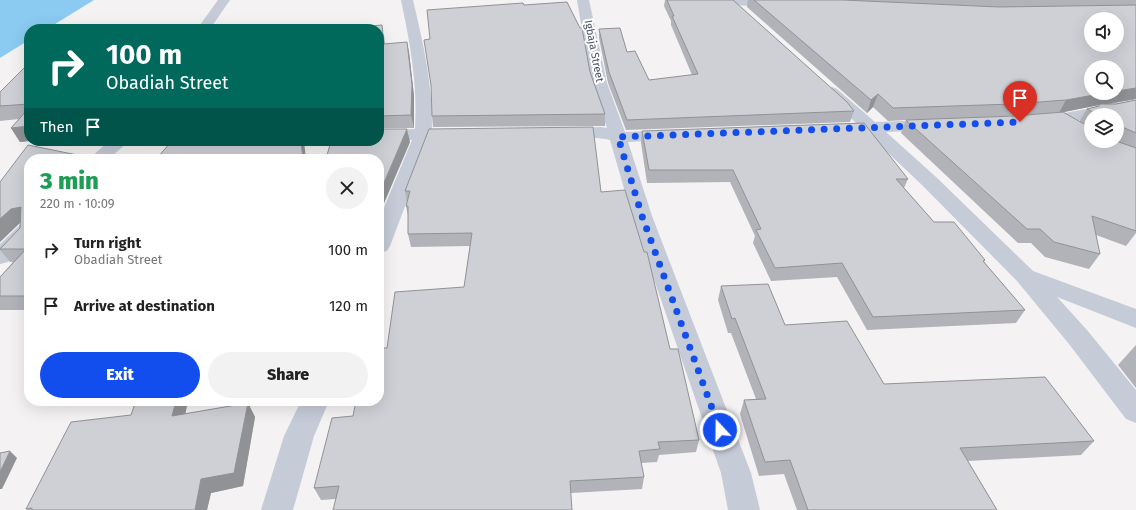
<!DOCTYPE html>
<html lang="en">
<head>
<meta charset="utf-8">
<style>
	body { margin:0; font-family:"Fira Sans",sans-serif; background:#f2f2f2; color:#222; height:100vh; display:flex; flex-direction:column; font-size:15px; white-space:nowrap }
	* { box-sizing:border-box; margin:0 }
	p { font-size:13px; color:#767676 }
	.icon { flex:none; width:22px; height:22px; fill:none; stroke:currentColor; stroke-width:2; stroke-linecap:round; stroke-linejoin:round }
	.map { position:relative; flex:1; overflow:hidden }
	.sheet { position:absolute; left:24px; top:154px; width:360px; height:252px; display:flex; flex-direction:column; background:#fff; border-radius:16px; box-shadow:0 4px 16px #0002 }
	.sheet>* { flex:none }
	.top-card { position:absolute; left:24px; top:24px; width:360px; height:122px; border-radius:16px; box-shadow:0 4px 16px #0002; background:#00695c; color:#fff; overflow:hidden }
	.controls { position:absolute; left:1084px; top:12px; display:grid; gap:8px }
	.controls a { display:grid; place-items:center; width:40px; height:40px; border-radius:50%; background:#fff; box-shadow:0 4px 16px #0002; font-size:20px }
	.pin { position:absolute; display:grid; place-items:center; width:34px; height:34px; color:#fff; margin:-41px -17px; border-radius:50% 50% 50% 0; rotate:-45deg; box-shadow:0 0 4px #0007 }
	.pin .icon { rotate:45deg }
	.me { position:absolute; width:44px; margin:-22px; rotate:339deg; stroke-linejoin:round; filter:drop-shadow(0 0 3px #0008) }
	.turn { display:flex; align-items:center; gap:14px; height:84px; padding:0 16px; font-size:18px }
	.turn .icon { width:52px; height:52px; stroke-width:2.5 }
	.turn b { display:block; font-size:28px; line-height:34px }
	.then { display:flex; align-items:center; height:38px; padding:0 16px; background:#0003; gap:8px; font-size:15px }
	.round { display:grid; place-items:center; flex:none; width:42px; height:42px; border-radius:21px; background:#f2f2f2 }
	.headline { display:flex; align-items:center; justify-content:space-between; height:68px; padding:0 16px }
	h1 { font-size:24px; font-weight:800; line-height:30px; color:#1e9e55 }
	.button { display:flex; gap:8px; margin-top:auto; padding:8px 16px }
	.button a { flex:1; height:46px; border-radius:24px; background:#124dee; color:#fff; font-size:16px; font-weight:800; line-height:46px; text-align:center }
	.button a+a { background:#f2f2f2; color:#222 }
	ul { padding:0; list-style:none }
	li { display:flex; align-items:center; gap:12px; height:56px; padding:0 16px }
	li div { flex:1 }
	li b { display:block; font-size:15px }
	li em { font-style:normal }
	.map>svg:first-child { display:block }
	.water { fill:#8bcbf1 }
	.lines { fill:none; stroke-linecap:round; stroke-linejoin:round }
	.minor { fill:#c5cbd7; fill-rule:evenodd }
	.wall { fill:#b1b3b8; fill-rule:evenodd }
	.shaded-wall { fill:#909296 }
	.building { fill:#ced0d6; stroke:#909296; fill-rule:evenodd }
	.route { stroke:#124dee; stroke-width:7; stroke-dasharray:0 12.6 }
	.labels { text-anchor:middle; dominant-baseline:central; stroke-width:4; stroke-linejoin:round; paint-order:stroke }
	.street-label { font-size:11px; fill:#485161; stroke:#fff }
</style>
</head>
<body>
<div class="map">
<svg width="1136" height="510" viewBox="0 0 1136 510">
	<rect width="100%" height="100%" fill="#f4f2f2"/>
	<polygon class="water" points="0,0 94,0 47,29 29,29 29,40 0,58"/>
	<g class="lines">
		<g class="minor">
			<polygon points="218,0 230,0 210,29 197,29"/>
			<path d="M401 0H413C423 43 433 85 432 129H457L463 130 466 134 463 138 430 140 390 246 387 251 379 253V220L412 140H379V130L415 129C418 85 410 43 401 0Z"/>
			<path d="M577 0H589L607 83 625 132 670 130 676 131 679 135 676 139 670 140 628 142 652 216 751 473 760 510H728L721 473 632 216 610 140C593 135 575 141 558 137L555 133 558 129 601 127 607 128 591 83Z"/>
			<polygon points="726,0 780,0 784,3 782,6 778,7 731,5 727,4"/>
			<polygon points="832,87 837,89 875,122 932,120 938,121 940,125 938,129 932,130 886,132 936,177 1033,271 1136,309 1136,328 1057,297 1087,330 1136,390 1136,423 1126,419 1069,344 1017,281 922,185 867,133 839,134 833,133 831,129 833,125 856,123 824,92 827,89"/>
			<path d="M1136 100V110L1108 115H1091V118C1074 121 1054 128 1036 124L1034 120 1036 116 1059 114Z"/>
			<polygon points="109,141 129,141 109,159 89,159"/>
			<polygon points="29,221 29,240 8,262 0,264 0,244 22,223"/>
			<polygon points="301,401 329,401 314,436 293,510 261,510 284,436"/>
		</g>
	</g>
	<g class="wall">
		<polygon points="665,0 733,0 854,111 850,122 626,130 608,83 599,38 599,29 627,52 649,80 692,75 671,25 671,21 664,6"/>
		<path d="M748 0H1136V99L1110 104H1116L1136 100V233L1126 246 1096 235 1100 254 1089 269 1045 257 1031 243H1018L901 133 906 120 888 121 873 107 867 113 747 7ZM1099 105 1098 107 1087 109 1079 122 1007 116 1059 113ZM1091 115H1117V141H1091Z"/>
		<polygon points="524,5 590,72 605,114 605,126 433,127 432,116 430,39"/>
		<polygon points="379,29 384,35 385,44 409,52 414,96 414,128 379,128"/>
		<polygon points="29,63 29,141 20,142 11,128 19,119 0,121 0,92"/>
		<polygon points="642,131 908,179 904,188 934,222 985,260 984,262 1025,310 1016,323 867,330 837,277 771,281 753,243 755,236 730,182 647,183 641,143"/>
		<polygon points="410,142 384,203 379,203 379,159"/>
		<polygon points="29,159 29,310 0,310 0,277 13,262 10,262 0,250 0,248 20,228 20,222 0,242 0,182"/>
		<polygon points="405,191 601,192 670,349 699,440 696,452 659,455 657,462 641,463 644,477 642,489 571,493 336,499 321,500 314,488 353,416 387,348 464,287 470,246 411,247 408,234 408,215 406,206 407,203"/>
		<polygon points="721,286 884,384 1094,441 1081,455 968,461 997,510 797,510 784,474 759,476 740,414 744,400 756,399 731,333 728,333 718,300"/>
		<polygon points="1136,345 1136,388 1118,365"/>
		<polygon points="136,401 188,401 185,414 248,403 255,417 243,486 211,493 207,510 27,510 26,509 131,415"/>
	</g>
	<g class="shaded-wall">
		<polygon points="407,42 409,52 414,96 414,128 411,115"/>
		<polygon points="1136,88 1136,99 1100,105 1100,104 1099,105 1059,113 1066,100 1105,93 1117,93 1117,91"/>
		<polygon points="878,94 873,107 867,113 871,100"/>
		<polygon points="29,126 29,141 20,142 11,128"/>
		<polygon points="407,129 410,142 384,203 381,190"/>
		<polygon points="301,141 304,141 306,159 303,159"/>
		<polygon points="21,207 21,222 0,242 0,219 11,209"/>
		<polygon points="176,401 188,401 182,430 172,416"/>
		<polygon points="248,403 255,417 243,486 211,493 207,510 195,510 201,479"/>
		<polygon points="10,451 17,458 2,489 0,489 0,472"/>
	</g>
	<g class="building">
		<polygon points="667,0 733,0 847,102 854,111 627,120 609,72 599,29 620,28 627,52 635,51 649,80 698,74 672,16 674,16"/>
		<path d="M754 0H843L999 7 1136 5V88L1117 91V67H1091V93H1105L1066 100 1013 104 893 108 878 94 871 100ZM1091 19H1117V45H1091Z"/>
		<polygon points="567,2 580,28 582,28 590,72 605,114 432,116 431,85 424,40 430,39 427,10 523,3 524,5"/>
		<polygon points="382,25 384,44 407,42 412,85 411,115 379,116 379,29 339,29"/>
		<polygon points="299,26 299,29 265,29"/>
		<polygon points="29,63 29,104 0,106 0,92"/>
		<polygon points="1136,100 1136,133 1120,126 1117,126 1117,115 1099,115 1087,109 1099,106 1100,104 1116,104"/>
		<polygon points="29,108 29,126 11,128"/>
		<polygon points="1063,112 1091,128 1091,141 1116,141 1136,148 1136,231 1092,216 1100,254 1054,242 1040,229 1027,229 906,120 1014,116"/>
		<polygon points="864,123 908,179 896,179 934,222 954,222 985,260 983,261 1025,310 873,317 842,263 775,268 756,230 761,229 733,170 649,170 642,131"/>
		<polygon points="593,127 601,192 625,190 644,252 647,252 670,349 678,349 699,440 658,442 660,449 639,451 644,477 570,481 572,510 333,510 339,486 314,488 332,418 353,416 356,401 379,401 379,348 387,348 395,292 464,287 472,233 408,234 408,206 406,206 410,191 405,191 429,129"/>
		<polygon points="379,129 407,129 381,190 379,190 379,159 326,159 331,141 379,141"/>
		<polygon points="172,141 301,141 303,159 156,159"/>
		<polygon points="28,145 97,159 29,159 29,296 0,296 0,277 26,249 0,249 20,228 21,207 11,209 0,219 0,182"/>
		<polygon points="768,284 785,325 847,321 884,384 1045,377 1094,441 960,448 997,510 808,510 790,460 765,462 744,400 766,399 735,318 732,319 721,286"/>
		<polygon points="136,401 176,401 172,416 248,403 234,473 201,479 195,510 32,510 32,508 26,509 71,422 131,415"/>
		<polygon points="10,451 0,472 0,453"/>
	</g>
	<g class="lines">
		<polyline class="route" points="720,430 642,216 618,137 1020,122"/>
	</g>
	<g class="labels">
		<g class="street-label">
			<text transform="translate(594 51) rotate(79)">Igbaja Street</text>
		</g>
	</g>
</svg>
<div class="controls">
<a><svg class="icon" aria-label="sound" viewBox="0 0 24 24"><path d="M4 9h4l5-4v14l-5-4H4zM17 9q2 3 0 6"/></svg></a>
<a><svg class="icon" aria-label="search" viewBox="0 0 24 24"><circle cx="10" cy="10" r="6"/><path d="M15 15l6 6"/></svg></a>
<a><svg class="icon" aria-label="layers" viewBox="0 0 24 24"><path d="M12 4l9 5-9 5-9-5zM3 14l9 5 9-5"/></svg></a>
</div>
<div class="pin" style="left:1020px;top:122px;background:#d93025"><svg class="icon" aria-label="arrive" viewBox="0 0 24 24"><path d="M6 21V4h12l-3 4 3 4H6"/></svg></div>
<svg class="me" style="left:720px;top:430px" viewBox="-20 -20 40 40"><circle r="17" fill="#124dee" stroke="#fff" stroke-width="3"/><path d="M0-11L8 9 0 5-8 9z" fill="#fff"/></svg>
<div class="top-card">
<div class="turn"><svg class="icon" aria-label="right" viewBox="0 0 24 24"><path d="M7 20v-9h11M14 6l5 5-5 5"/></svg><div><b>100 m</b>Obadiah Street</div></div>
<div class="then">Then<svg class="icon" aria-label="arrive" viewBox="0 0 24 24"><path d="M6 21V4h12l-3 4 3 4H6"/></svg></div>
</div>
<section class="sheet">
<div class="headline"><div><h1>3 min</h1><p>220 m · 10:09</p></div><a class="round"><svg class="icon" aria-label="close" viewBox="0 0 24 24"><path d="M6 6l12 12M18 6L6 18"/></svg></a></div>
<ul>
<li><svg class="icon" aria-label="right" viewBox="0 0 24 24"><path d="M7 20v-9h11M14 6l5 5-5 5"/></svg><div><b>Turn right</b><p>Obadiah Street</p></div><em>100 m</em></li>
<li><svg class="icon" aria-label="arrive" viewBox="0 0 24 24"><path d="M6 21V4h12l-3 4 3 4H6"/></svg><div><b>Arrive at destination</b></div><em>120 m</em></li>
</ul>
<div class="button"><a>Exit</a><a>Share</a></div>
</section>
</div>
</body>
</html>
